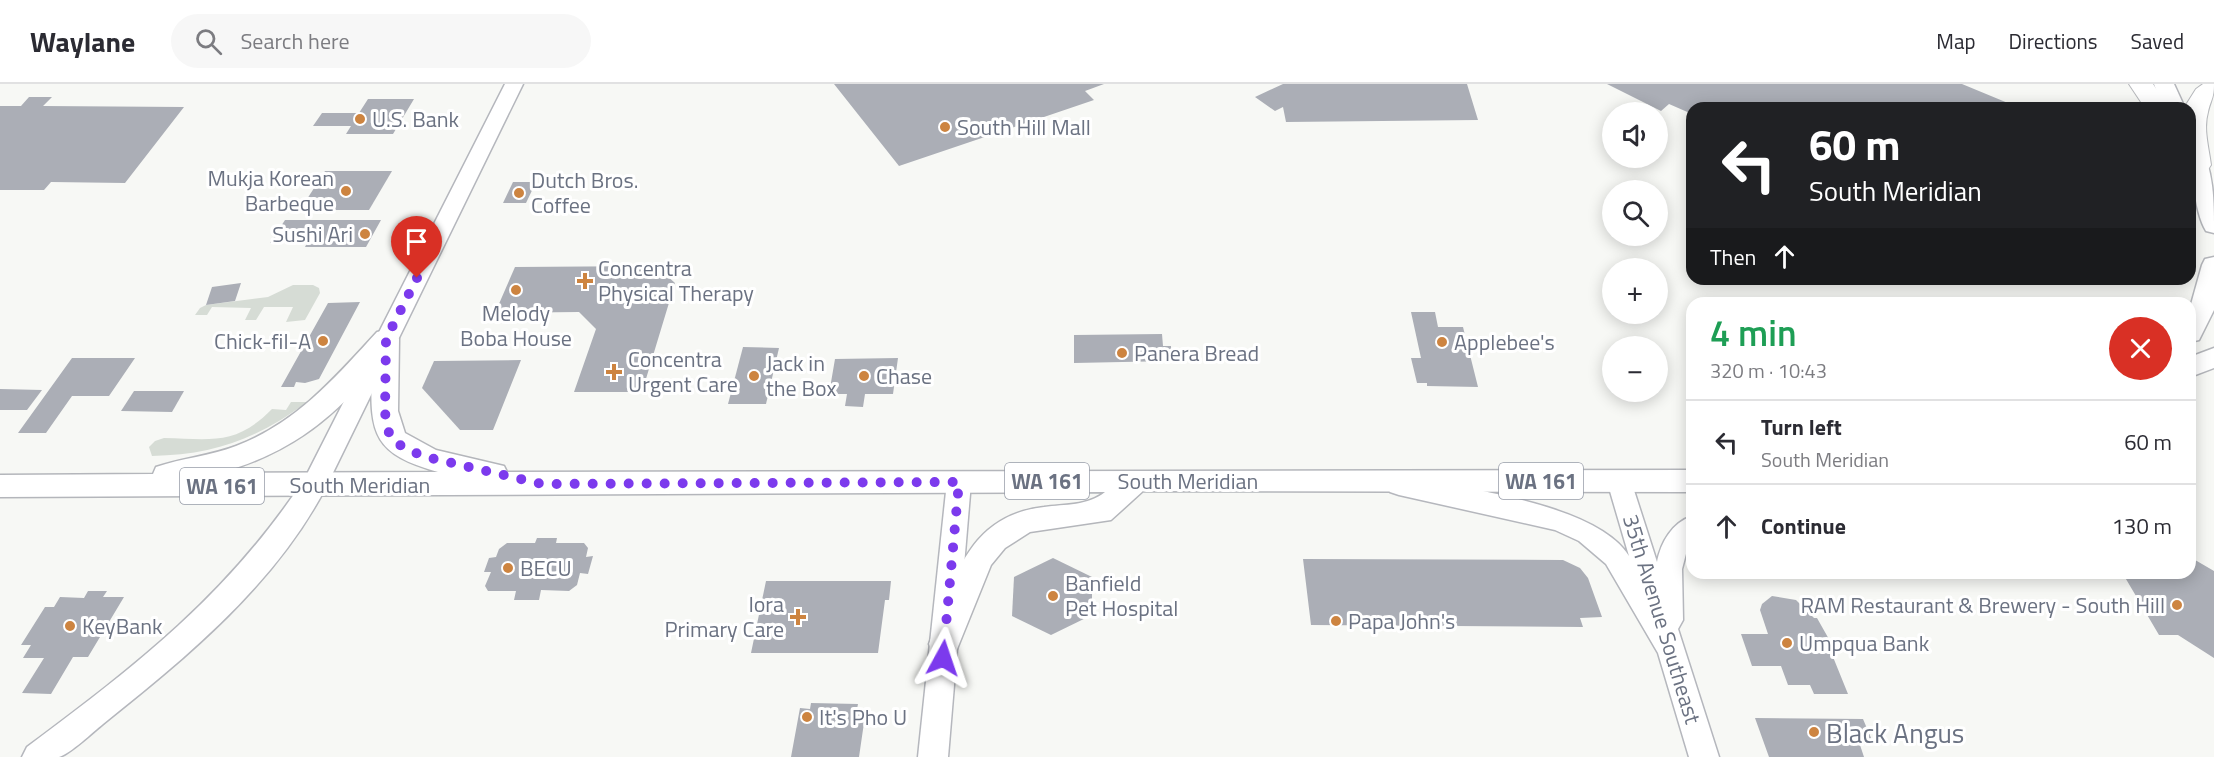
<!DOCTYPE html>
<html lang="en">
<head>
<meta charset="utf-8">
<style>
	body { margin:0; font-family:"Titillium Web",sans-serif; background:#f7f7f7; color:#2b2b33; height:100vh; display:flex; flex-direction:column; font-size:22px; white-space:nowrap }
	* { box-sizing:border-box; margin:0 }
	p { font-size:20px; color:#7c7c81 }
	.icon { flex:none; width:33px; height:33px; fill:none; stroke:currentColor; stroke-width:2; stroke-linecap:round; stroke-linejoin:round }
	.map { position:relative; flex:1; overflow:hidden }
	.drawer { position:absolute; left:1686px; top:213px; width:510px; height:282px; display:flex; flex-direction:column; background:#fff; border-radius:18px; box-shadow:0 3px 15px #0003 }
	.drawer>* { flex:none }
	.top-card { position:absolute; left:1686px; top:18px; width:510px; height:183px; border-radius:18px; box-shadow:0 3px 15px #0003; background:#202124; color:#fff; overflow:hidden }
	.tools { position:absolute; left:1602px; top:18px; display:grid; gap:12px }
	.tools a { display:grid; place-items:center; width:66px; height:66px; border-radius:50%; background:#fff; box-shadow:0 3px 15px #0003; font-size:30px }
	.pin { position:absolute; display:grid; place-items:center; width:51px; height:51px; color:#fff; margin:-62px -26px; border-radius:50% 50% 50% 0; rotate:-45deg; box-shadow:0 0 6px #0007 }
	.pin .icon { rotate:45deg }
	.me { position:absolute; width:66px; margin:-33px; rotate:5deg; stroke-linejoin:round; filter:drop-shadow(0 0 4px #0008) }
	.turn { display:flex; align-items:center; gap:21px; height:126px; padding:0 24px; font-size:27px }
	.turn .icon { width:78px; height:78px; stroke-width:2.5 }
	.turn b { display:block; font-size:42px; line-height:51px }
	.then { display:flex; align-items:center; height:57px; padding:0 24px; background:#0003; gap:12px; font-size:22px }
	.round { display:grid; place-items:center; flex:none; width:63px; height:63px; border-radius:32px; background:#f7f7f7 }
	.overview { display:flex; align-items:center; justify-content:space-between; height:102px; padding:0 24px }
	h1 { font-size:36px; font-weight:600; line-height:45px; color:#1e9e55 }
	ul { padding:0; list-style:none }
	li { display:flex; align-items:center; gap:18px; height:84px; padding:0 24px; border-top:2px solid #e1e1e2 }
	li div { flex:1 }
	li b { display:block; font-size:22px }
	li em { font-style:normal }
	header { display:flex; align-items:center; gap:36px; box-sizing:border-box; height:84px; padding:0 30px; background:#fff; border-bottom:2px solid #e1e1e2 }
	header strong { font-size:28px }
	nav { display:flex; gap:33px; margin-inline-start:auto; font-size:21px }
	.search { width:420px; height:54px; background:#f7f7f7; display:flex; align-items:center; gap:15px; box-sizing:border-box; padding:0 21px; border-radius:33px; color:#7c7c81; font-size:22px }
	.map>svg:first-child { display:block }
	.green { fill:#d6dcd5 }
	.building { fill:#abaeb6 }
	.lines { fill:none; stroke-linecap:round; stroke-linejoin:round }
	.secondary-casing { stroke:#b5b7bd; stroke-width:3 }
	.primary-casing { stroke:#b4b6bb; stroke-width:3 }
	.highway-casing { stroke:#b5b7bb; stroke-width:2 }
	.secondary { fill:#fff; fill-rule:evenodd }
	.primary { fill:#fff; fill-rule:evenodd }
	.highway { fill:#fff; fill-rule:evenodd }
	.route { stroke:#7c3aed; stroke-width:10; stroke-dasharray:0 18 }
	.poi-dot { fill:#cd8440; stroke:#fff; stroke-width:2 }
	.labels { text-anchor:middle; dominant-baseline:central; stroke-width:6; stroke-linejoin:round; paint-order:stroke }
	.shield { fill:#fff; stroke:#979ca8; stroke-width:1.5 }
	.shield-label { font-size:21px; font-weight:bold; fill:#6b7282 }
	.poi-label { font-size:22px; fill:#6b7282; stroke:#fff; text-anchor:start }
	.street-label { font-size:22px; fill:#6b7282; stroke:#fff }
	.near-poi-label { font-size:27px; fill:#6b7282; stroke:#fff; text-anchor:start }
</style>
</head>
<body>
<header>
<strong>Waylane</strong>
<div class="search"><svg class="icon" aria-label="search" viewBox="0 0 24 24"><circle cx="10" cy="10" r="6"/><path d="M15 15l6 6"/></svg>Search here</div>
<nav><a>Map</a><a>Directions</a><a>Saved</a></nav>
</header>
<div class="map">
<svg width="2214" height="673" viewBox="0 0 2214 673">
	<rect width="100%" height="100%" fill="#f7f8f5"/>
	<g class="green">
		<polygon points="293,201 313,201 319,204 320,209 305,236 286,238 293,223 264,223 256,236 245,236 251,224 212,223 207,231 195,231 200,224 206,221 268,213"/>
		<path d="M291 318H307C257 355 214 371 152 372L149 363 155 357 164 354C211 355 236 362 272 325L286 326Z"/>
	</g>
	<g class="building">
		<polygon points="834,0 1104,0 1085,7 1094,16 899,82"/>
		<polygon points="1283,0 1467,0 1478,36 1286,38 1283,23 1275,27 1255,13"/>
		<polygon points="1607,0 1962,0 2020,24 1692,24 1692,30 1669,20 1661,27"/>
		<polygon points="29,13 52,13 43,22 184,23 125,99 51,98 44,106 0,106 0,22 21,22"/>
		<polygon points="368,15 414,15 393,50 346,50 351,42 313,42 322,29 359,29"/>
		<polygon points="325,87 392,87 369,126 300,126"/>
		<polygon points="513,98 536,98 526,119 503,119"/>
		<polygon points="285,136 381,136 366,163 305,163 307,159 270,159"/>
		<polygon points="656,182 675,199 642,308 574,308 596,245 579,228 495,229 515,183"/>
		<polygon points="241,199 235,217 206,221 212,203"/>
		<polygon points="360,218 319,295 305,299 296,298 294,303 281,303 328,219"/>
		<polygon points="1411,228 1435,228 1438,243 1463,243 1478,303 1427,302 1427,299 1417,299 1411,274 1421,274"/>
		<polygon points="1162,250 1163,262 1171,262 1171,277 1074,279 1074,251"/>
		<polygon points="743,263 779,264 766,320 728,320"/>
		<polygon points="72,274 135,274 109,312 72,312 46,349 18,349"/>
		<polygon points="898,274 893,310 865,310 863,323 845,322 847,310 829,310 835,275"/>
		<polygon points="521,276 493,346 460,346 422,304 434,277"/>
		<polygon points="0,305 42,306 27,326 0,326"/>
		<polygon points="134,307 184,307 172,328 121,327"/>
		<polygon points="537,454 557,454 556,459 584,459 588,464 586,473 593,472 588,490 580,489 577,501 569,507 541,506 539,516 514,516 516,507 488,507 485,502 491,488 484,488 489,474 496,473 499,465 507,459 535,459"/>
		<polygon points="2190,473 2214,487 2214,574 2178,551 2159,551 2123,490 2190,489"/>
		<polygon points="1053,474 1092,493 1092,531 1051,551 1012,532 1014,493"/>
		<polygon points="1303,475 1563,476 1580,484 1588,494 1602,533 1580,534 1583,543 1311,541"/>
		<polygon points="766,497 891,497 889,516 885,516 878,569 751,569"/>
		<polygon points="88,507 107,507 103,513 124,513 88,573 73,573 51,610 22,609 44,574 23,574 31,561 21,561 45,523 54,523 60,513 84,514"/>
		<polygon points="1772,512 1796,516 1814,534 1817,534 1830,557 1831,568 1848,610 1814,610 1810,601 1788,601 1781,582 1752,582 1741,550 1768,550 1760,526 1762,520"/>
		<polygon points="811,619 858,620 857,625 866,625 859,673 791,673 800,624 810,625"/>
		<polygon points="1755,634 1863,635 1874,661 1860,661 1864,673 1769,673"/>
	</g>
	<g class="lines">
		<g class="secondary-casing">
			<g id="secondary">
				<path d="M505 0H523L327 401C277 499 187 573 103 640 93 648 70 670 59 673 48 673 33 673 22 673L27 663C137 581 228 511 305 394Z"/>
				<path d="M1619 387 1628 390 1631 397 1657 478C1661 458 1672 439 1692 432V458L1687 466 1682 485 1683 536 1678 545 1719 673H1689L1658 569 1606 480 1579 457 1555 446 1399 411 1390 408 1386 401 1390 394 1399 391C1459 404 1596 419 1629 472L1607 397 1610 390Z"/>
				<polygon points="959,388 968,391 971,398 948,673 918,673 947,398 950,391"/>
			</g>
		</g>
		<g class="primary-casing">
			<g id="primary">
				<polygon points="2154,0 2174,0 2185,24 2163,24"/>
				<path d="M2190 55 2198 57C2214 86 2214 116 2214 149L2206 147C2194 128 2190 78 2190 55Z"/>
				<polygon points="2214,173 2214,226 2199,256 2190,258 2190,224 2202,181 2205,175"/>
				<path d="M386 246 395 248 399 255 398 327 405 349 436 366 504 382 507 388 1692 386V408L1143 407 1111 436 1030 448 1005 464 991 481 955 570 944 574 933 570 929 560C954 498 966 432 1044 423 1065 420 1088 422 1105 408L0 413V391L153 390 156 383C182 374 210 372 236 362 296 339 334 295 377 248ZM372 288C369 352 375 370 438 388L220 389C286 370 327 340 372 288Z"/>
				<polygon points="2214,264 2214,284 2190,293 2190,273"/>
			</g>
		</g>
		<g class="highway-casing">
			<g id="highway">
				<polygon points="2129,0 2153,0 2169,24 2145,24"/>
				<path d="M2203 0H2214C2214 15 2211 15 2208 28 2203 45 2209 64 2211 81L2207 87 2198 89 2190 87V24H2184L2196 5Z"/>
			</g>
		</g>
		<use href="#secondary" class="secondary"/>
		<use href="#primary" class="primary"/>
		<use href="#highway" class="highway"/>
	</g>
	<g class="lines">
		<polyline class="route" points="417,194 386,255 385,329 389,349 396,359 422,372 542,400 959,398 943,574"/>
	</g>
	<g class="poi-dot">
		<circle cx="360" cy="35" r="6"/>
		<circle cx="945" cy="43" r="6"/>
		<circle cx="346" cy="107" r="6"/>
		<circle cx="519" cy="109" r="6"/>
		<circle cx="365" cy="150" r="6"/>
		<path d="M582 188h6v6h6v6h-6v6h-6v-6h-6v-6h6z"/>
		<circle cx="516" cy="206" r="6"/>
		<circle cx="323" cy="257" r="6"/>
		<circle cx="1442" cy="258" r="6"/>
		<circle cx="1122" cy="269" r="6"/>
		<path d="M611 279h6v6h6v6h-6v6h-6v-6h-6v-6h6z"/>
		<circle cx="754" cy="292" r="6"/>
		<circle cx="864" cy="292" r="6"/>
		<circle cx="508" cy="484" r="6"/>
		<circle cx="1053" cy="512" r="6"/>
		<circle cx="2177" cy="521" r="6"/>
		<path d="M795 524h6v6h6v6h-6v6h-6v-6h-6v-6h6z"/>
		<circle cx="1336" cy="537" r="6"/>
		<circle cx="70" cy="542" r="6"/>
		<circle cx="1787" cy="559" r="6"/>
		<circle cx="807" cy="633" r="6"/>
		<circle cx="1814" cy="648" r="6"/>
	</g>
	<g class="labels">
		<g class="shield">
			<rect x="1005" y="379" width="84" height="36" rx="4.5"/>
			<rect x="1499" y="379" width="84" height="36" rx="4.5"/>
			<rect x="180" y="384" width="84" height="36" rx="4.5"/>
		</g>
		<g class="shield-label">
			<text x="1047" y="397">WA 161</text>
			<text x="1541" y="397">WA 161</text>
			<text x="222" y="402">WA 161</text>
		</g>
		<g class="poi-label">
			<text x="372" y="35">U.S. Bank</text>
			<text x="957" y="43">South Hill Mall</text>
			<text x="334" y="94" text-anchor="end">Mukja Korean<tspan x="334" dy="25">Barbeque</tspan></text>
			<text x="531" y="96">Dutch Bros.<tspan x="531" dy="25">Coffee</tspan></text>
			<text x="353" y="150" text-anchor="end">Sushi Ari</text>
			<text x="598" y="184">Concentra<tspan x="598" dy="25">Physical Therapy</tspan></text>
			<text x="516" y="229" text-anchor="middle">Melody<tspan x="516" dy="25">Boba House</tspan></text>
			<text x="311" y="257" text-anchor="end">Chick-fil-A</text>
			<text x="1454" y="258">Applebee's</text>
			<text x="1134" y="269">Panera Bread</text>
			<text x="628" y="275">Concentra<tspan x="628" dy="25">Urgent Care</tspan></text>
			<text x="766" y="279">Jack in<tspan x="766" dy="25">the Box</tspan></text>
			<text x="876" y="292">Chase</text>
			<text x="520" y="484">BECU</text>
			<text x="1065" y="499">Banfield<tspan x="1065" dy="25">Pet Hospital</tspan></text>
			<text x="784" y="520" text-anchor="end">Iora<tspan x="784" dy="25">Primary Care</tspan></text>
			<text x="2165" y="521" text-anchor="end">RAM Restaurant &amp; Brewery - South Hill</text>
			<text x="1348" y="537">Papa John's</text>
			<text x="82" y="542">KeyBank</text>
			<text x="1799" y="559">Umpqua Bank</text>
			<text x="819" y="633">It's Pho U</text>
		</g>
		<g class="street-label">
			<text x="1188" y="397">South Meridian</text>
			<text x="360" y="401">South Meridian</text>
			<text transform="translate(1662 535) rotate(73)">35th Avenue Southeast</text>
		</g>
		<g class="near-poi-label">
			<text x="1826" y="648">Black Angus</text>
		</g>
	</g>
</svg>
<div class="tools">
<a><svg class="icon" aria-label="sound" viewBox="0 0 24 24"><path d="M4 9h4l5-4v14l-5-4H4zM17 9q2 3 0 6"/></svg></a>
<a><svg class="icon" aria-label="search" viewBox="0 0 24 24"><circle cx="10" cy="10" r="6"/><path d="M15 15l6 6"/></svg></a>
<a>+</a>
<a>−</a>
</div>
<div class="pin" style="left:417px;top:194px;background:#d93025"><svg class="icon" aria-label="arrive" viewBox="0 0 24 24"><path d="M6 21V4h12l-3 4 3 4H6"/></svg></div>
<svg class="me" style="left:943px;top:574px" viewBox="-20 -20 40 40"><path d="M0-17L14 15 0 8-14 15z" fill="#7c3aed" stroke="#fff" stroke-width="4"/></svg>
<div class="top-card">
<div class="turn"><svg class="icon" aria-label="left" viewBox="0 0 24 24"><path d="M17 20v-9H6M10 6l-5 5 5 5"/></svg><div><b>60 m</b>South Meridian</div></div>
<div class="then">Then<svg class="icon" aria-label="ahead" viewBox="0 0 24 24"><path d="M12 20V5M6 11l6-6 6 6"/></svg></div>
</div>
<section class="drawer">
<div class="overview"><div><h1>4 min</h1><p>320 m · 10:43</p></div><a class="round" style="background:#d93025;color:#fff"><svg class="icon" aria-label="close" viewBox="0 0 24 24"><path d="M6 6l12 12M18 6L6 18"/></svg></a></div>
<ul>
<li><svg class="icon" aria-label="left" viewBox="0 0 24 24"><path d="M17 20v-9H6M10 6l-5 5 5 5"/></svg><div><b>Turn left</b><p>South Meridian</p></div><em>60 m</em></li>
<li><svg class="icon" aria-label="ahead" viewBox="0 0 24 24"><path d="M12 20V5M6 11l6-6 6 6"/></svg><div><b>Continue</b></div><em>130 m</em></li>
</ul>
</section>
</div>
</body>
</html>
